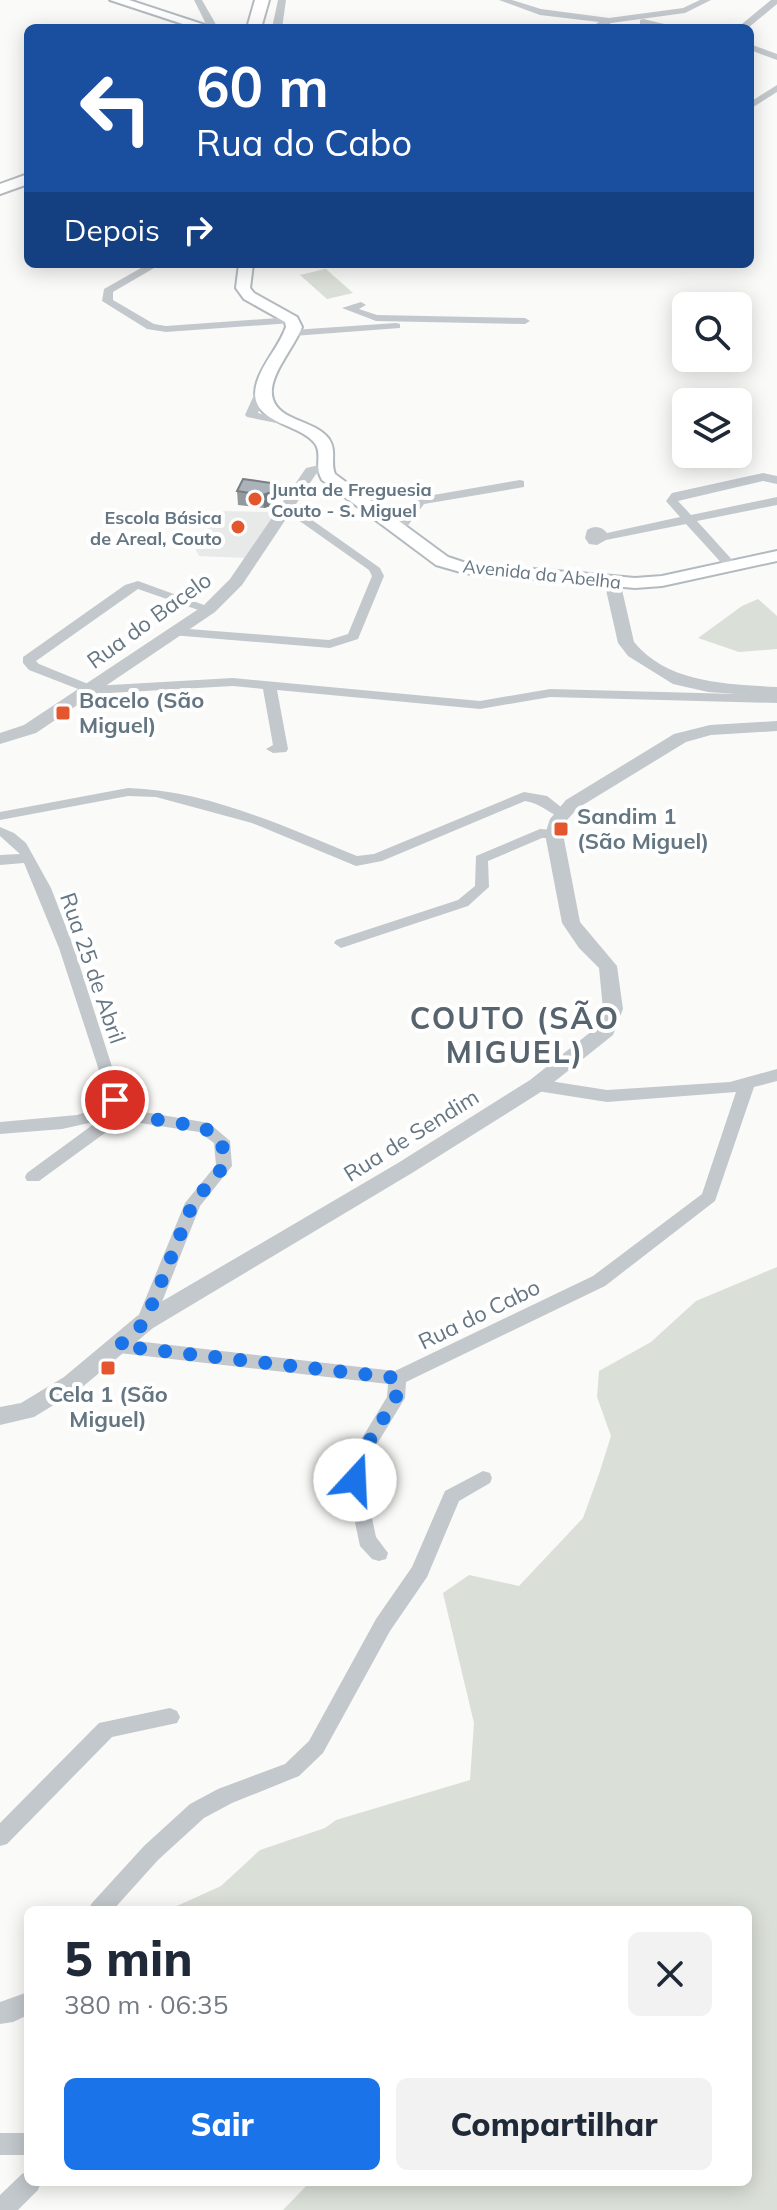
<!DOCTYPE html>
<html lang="pt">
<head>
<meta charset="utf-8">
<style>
	body { margin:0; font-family:Mulish,sans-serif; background:#f2f2f3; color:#1f2937; height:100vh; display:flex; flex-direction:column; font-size:30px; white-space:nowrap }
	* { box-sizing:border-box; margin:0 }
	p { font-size:26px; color:#747a83 }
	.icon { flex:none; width:44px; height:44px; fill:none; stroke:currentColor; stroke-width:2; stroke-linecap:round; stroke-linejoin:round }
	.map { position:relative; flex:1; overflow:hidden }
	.panel { position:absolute; left:24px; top:1906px; width:728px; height:280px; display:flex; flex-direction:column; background:#fff; border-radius:12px; box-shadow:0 4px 20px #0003 }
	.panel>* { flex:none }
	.top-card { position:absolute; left:24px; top:24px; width:730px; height:244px; border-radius:12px; box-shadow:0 4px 20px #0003; background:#1a4fa0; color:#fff; overflow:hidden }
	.buttons { position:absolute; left:672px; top:292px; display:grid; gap:16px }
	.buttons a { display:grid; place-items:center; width:80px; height:80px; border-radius:12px; background:#fff; box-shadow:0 4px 20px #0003; font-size:40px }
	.pin { position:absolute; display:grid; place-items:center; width:68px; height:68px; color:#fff; margin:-34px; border:4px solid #fff; border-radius:50%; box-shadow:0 2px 8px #0007 }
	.me { position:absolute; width:88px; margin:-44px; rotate:20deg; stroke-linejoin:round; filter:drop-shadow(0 0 6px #0008) }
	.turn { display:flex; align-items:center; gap:28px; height:168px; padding:0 40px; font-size:36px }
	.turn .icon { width:104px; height:104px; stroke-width:2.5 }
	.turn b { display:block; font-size:56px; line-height:68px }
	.then { display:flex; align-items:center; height:76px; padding:0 40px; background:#0003; gap:16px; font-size:30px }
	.round { display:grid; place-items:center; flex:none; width:84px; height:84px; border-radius:12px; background:#f2f2f3 }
	.head { display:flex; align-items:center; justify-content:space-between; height:136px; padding:0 40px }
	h1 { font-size:48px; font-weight:800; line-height:60px }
	.primary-button { display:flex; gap:16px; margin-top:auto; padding:16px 40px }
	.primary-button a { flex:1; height:92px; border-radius:12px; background:#1a73e8; color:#fff; font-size:32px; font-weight:800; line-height:92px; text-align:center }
	.primary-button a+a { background:#f2f2f3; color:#1f2937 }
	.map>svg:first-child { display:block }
	.built { fill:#e8e9e9 }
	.green { fill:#dadfd7 }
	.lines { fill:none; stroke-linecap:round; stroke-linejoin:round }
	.secondary-casing { stroke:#b3babf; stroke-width:4 }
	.primary-casing { stroke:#b5babe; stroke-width:4 }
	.minor { fill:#c3c8cc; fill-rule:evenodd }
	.tertiary { fill:#c3c8cc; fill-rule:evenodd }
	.secondary { fill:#fff; fill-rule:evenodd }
	.primary { fill:#fff; fill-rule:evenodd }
	.wall { fill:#929a9f }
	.shaded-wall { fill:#777d82 }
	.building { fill:#aab3b9; stroke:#777d82; stroke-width:2 }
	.route { stroke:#1a73e8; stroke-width:14; stroke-dasharray:0 25.2 }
	.poi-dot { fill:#e4572e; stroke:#fff; stroke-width:3 }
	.labels { text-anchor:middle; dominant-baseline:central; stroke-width:8; stroke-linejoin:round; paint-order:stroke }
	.far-poi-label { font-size:18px; font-weight:bold; fill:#657683; stroke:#fff; text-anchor:start }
	.far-street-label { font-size:18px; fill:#657683; stroke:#fff }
	.street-label { font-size:22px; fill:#657683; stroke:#fff }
	.poi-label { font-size:22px; font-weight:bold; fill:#657683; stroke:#fff; text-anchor:start }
	.district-label { font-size:30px; font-weight:bold; letter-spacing:2px; fill:#57646e; stroke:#fff }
</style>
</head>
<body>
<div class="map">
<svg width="777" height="2210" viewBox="0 0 777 2210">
	<rect width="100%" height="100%" fill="#fafaf8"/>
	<polygon class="built" points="217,511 276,512 246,558 199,556 193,544 202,541"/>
	<g class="green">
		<polygon points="325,269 326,269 353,293 327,299 300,275"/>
		<polygon points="758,599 777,616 777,649 739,652 698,638 742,606"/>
		<polygon points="777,1267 777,2210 283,2210 310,2182 748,2182 748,1910 168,1910 221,1886 260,1850 325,1828 336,1820 470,1780 474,1723 443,1593 469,1575 519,1586 583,1518 599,1474 611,1436 597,1397 599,1371 651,1342 696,1301"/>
	</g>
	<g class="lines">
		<g class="secondary-casing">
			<g id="secondary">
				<polygon points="110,0 129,0 214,28 195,28"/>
				<path d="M239 264H253L250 288 254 293 297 317 302 327C291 356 247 396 291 417 303 423 320 427 329 439 337 451 330 462 335 474L448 557 466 563 635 578 662 576 777 551V561L662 586 635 588 464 573 436 565 322 480C314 466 322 456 316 445 302 422 244 425 257 382 263 362 279 347 286 327L285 322 244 299 236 288Z"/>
			</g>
		</g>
		<g class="primary-casing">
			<g id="primary">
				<polygon points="255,0 269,0 261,28 247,28"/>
				<polygon points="28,174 28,184 0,194 0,184"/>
			</g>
		</g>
		<g class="minor">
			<polygon points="194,0 202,0 218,28 208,28"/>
			<polygon points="278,0 286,0 282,28 272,28"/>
			<polygon points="499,0 512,0 541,9 609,18 683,8 700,0 711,0 685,13 611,23 602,28 590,28 599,22 540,15"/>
			<polygon points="771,0 777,0 777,4 748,28 737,28"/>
			<polygon points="643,19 673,26 675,28 640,24 640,20"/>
			<polygon points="750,44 777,54 777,60 750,50"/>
			<polygon points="777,85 777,92 750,109 750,102"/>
			<polygon points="148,264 161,264 113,292 113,300 154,324 166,326 292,317 297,320 292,323 166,332 147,329 102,301 104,289"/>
			<polygon points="638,264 650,264 650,265 645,268"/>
			<polygon points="361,302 366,305 359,309 377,315 525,318 530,321 525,324 376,321 342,308"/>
			<polygon points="396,323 400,324 400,328 293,336 287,333 293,330"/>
			<polygon points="258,386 268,388 258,413 301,424 301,428 247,417 245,415"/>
			<path d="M763 473 777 476V484L763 481 678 501 691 515 777 497V505L697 521 735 563V569H727L686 524 606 540 597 545 589 544 585 538 587 530C594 525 602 526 607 533L680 517 666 501 672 493Z"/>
			<polygon points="520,480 524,481 524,487 424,504 403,532 399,533 393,529 416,498"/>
			<polygon points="288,503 380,568 384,576 358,639 330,648 171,635 171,629 176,628 329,640 348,634 372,576 369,570 284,510 282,507"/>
			<polygon points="138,581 215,609 214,612 204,612 138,589 36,661 39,664 93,686 233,678 480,701 550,689 777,695 777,703 550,697 480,709 277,690 288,749 286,752 273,753 266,749 273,745 263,689 233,686 91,694 29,670 23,663 23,657 125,585"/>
			<path d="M128 788C206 790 286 827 357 856L374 854 524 792 547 796 570 814 563 818C549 814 541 803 525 801L382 861 356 866 252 823 156 797 128 796 0 820V812Z"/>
			<polygon points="0,827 14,833 26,843 51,888 74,948 122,1098 132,1110 209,1123 230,1141 232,1166 200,1206 154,1322 151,1327 139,1327 136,1322 185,1203 216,1165 214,1143 199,1132 127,1121 120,1117 109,1130 39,1181 27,1181 25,1177 27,1173 98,1121 62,1129 0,1134 0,1122 77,1115 110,1104 59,948 24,863 0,865 0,855 20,854 0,836"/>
			<polygon points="540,829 554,830 561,834 554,838 542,838 488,861 489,887 468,906 341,948 334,943 336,940 458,900 475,886 476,856"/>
			<polygon points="777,1069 777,1081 754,1087 715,1201 605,1286 406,1382 405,1398 366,1462 364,1480 376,1537 388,1553 386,1559 379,1561 372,1559 360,1546 346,1480 348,1461 387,1397 388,1384 119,1353 113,1351 110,1346 113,1341 119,1339 395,1371 593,1276 702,1194 736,1092 607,1102 537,1091 529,1085 531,1081 537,1079 607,1090 730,1082"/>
			<polygon points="483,1471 490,1473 492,1478 490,1483 459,1501 427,1577 390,1631 323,1753 299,1776 232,1803 204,1818 158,1860 113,1910 88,1910 92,1903 144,1846 190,1804 218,1789 285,1764 309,1741 376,1619 412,1567 445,1491"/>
			<polygon points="170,1708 177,1711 180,1717 177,1723 112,1737 7,1844 0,1846 0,1823 99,1723"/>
			<polygon points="28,1992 28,2015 13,2022 0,2024 0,2002"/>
			<rect x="0" y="2133" width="28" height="22"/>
			<polygon points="28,2171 28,2182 41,2182 38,2190 18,2210 0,2210 0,2195 22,2174"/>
		</g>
		<g class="tertiary">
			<polygon points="324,464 329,465 329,471 316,474 242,585 215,612 36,733 0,744 0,733 24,725 203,606 230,579 306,468"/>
			<path d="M612 576 620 581 634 642C668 684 729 684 777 687V697L708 692 673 684 628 656 618 643 604 581Z"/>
			<polygon points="777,721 777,731 711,735 686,742 578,808 567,820 563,834 580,922 617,966 623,1009 613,1035 544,1090 412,1173 153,1328 80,1389 34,1417 0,1425 0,1407 21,1403 64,1377 137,1316 398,1163 530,1080 597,1027 603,1009 599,968 579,948 562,923 545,834 550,819 566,800 674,734 710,725"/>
		</g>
		<use href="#secondary" class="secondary"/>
		<use href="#primary" class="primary"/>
	</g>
	<polygon class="wall" points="278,484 278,504 264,508 238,505 237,491"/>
	<polygon class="shaded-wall" points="278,484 278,504 264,508 263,495"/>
	<polygon class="building" points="243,479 278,484 277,490 263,495 237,491"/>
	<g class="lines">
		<polyline class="route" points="115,1100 127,1115 203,1127 222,1141 224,1166 193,1203 145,1322 119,1346 397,1378 396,1398 357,1461 355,1480"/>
	</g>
	<g class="poi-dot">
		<circle cx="255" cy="499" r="8"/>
		<circle cx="238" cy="527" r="8"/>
		<rect x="55" y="705" width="16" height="16" rx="4"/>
		<rect x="553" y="821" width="16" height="16" rx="4"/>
		<rect x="100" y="1360" width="16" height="16" rx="4"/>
	</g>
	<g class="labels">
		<g class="far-poi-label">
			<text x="271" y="489">Junta de Freguesia<tspan x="271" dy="21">Couto - S. Miguel</tspan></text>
			<text x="222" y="517" text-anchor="end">Escola Básica<tspan x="222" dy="21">de Areal, Couto</tspan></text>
		</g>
		<g class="far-street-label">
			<text transform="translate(542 574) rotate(6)">Avenida da Abelha</text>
		</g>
		<g class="street-label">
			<text transform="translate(149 620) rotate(-36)">Rua do Bacelo</text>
			<text transform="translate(93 968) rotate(71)">Rua 25 de Abril</text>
			<text transform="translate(411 1135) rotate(-32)">Rua de Sendim</text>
			<text transform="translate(479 1314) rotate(-26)">Rua do Cabo</text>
		</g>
		<g class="poi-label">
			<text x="79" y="700">Bacelo (São<tspan x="79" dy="25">Miguel)</tspan></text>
			<text x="577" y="816">Sandim 1<tspan x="577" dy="25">(São Miguel)</tspan></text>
			<text x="108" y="1394" text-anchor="middle">Cela 1 (São<tspan x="108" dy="25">Miguel)</tspan></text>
		</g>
		<g class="district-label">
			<text x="515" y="1018">COUTO (SÃO<tspan x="515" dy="34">MIGUEL)</tspan></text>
		</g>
	</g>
</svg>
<div class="buttons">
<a><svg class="icon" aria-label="search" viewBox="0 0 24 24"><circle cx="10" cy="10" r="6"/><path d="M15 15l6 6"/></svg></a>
<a><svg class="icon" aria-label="layers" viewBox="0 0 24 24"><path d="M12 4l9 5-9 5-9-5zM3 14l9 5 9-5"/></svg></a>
</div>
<div class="pin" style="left:115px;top:1100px;background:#d93025"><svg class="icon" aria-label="arrive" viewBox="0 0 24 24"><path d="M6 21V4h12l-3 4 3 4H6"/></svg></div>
<svg class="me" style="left:355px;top:1480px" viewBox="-20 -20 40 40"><circle r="19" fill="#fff"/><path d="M0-13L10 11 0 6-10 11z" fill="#1a73e8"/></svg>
<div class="top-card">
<div class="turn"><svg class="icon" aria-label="left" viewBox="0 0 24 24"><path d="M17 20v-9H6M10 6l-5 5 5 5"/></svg><div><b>60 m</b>Rua do Cabo</div></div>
<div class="then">Depois<svg class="icon" aria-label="right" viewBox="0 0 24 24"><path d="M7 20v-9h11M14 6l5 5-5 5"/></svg></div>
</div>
<section class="panel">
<div class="head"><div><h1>5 min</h1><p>380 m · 06:35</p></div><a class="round"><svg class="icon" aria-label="close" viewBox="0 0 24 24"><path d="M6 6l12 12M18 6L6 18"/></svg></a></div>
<div class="primary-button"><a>Sair</a><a>Compartilhar</a></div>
</section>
</div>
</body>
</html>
